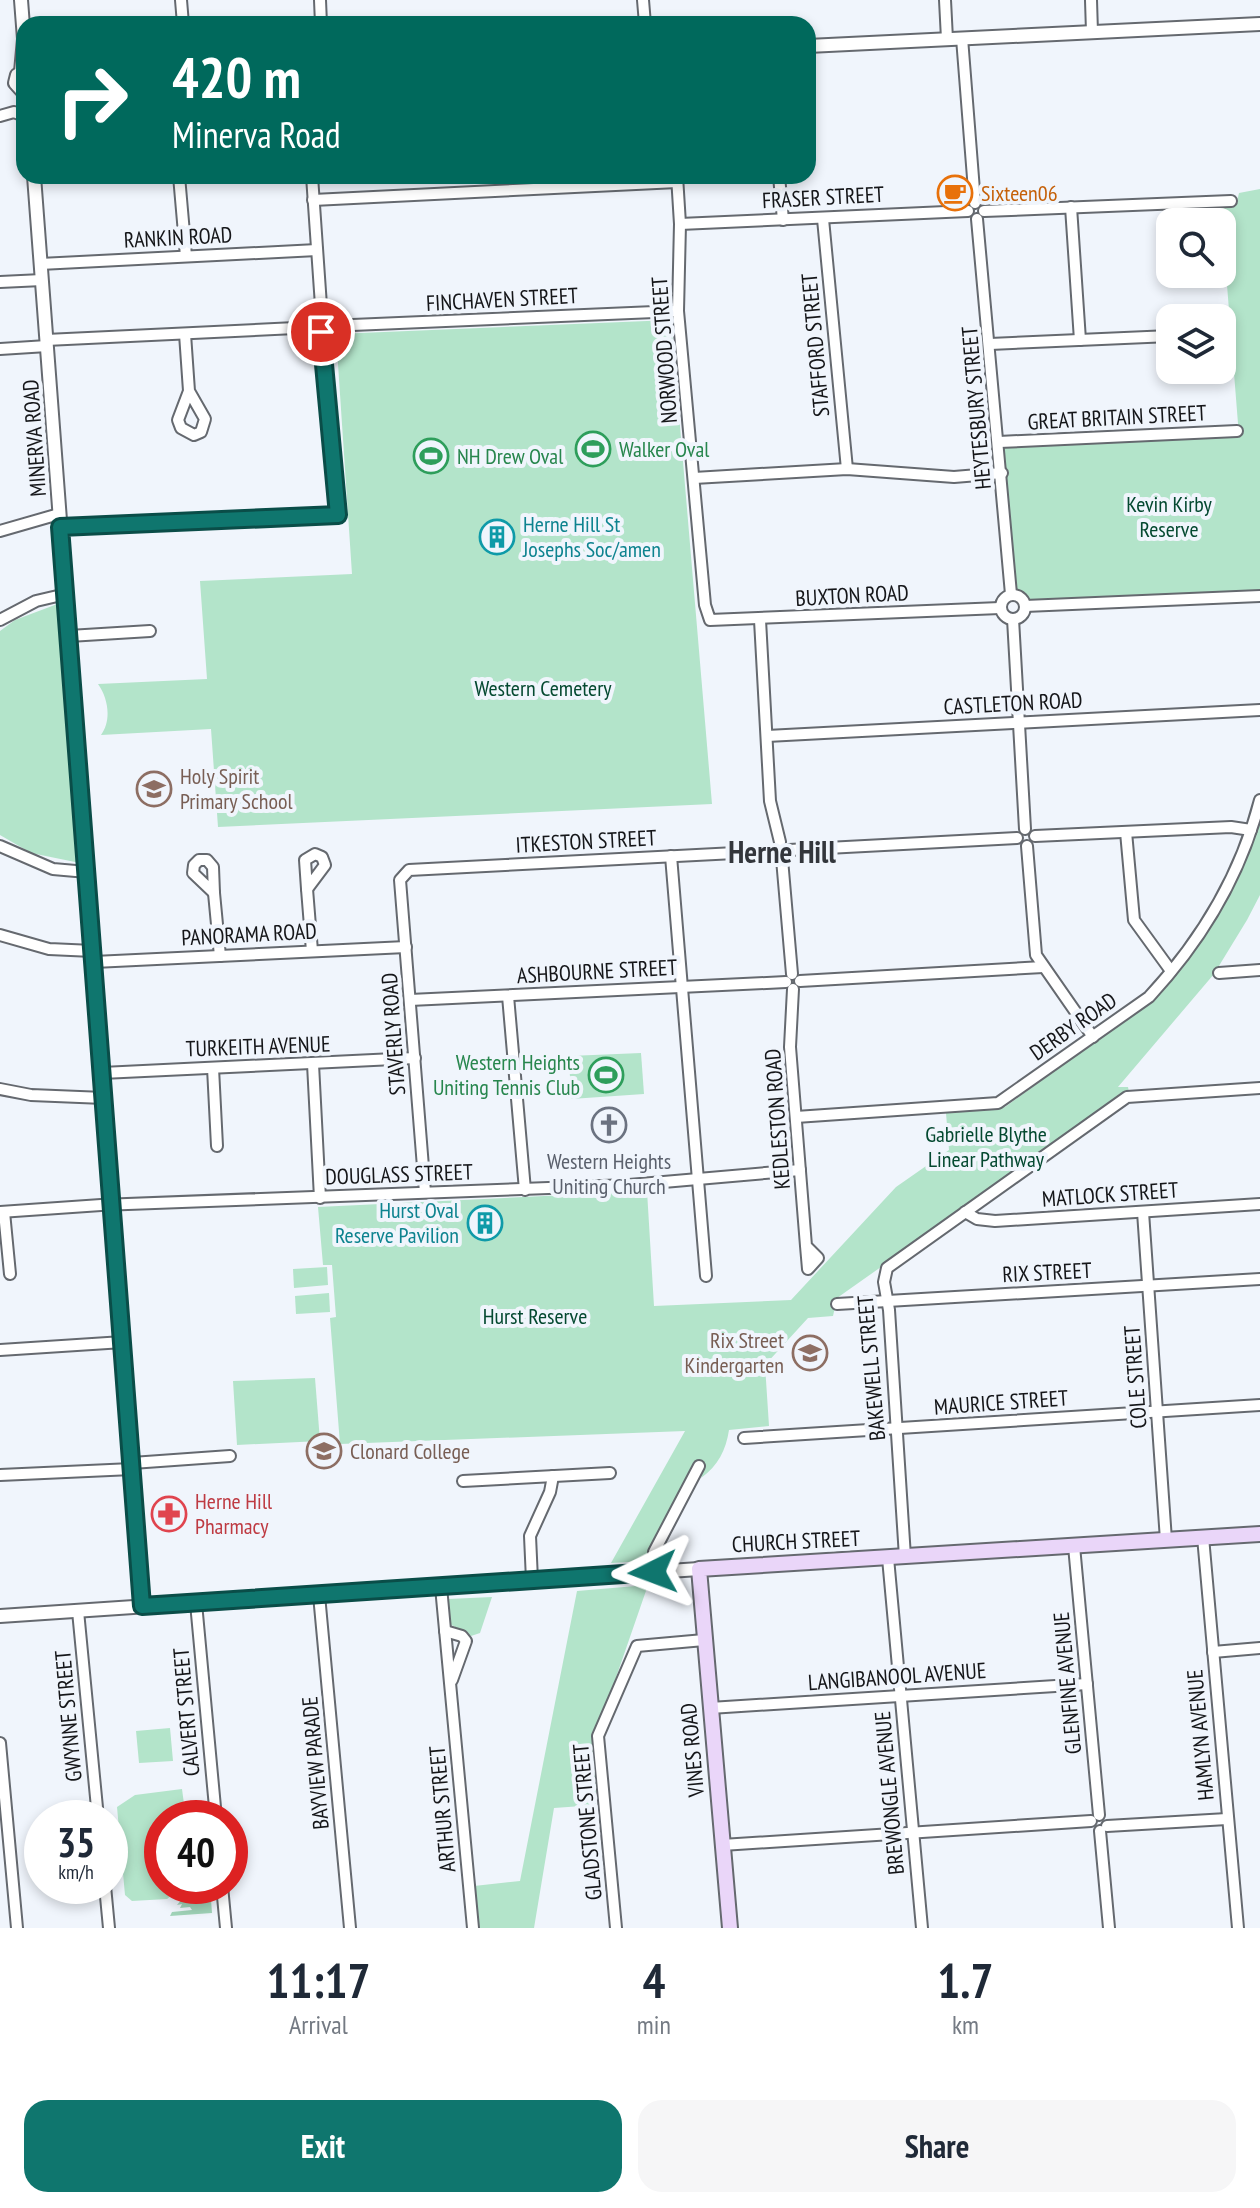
<!DOCTYPE html>
<html lang="en">
<head>
<meta charset="utf-8">
<style>
	body { margin:0; font-family:"PT Sans Narrow",sans-serif; background:#f6f6f7; color:#1f2937; height:100vh; display:flex; flex-direction:column; font-size:30px; white-space:nowrap }
	* { box-sizing:border-box; margin:0 }
	p { font-size:26px; color:#747a83 }
	.icon { flex:none; width:44px; height:44px; fill:none; stroke:currentColor; stroke-width:2; stroke-linecap:round; stroke-linejoin:round }
	.map { position:relative; height:1928px; overflow:hidden }
	.panel { display:flex; flex-direction:column; background:#fff; flex:1 }
	.panel>* { flex:none }
	.top-card { position:absolute; left:16px; top:16px; width:800px; height:168px; border-radius:24px; box-shadow:0 4px 12px #0003; background:#00695c; color:#fff; overflow:hidden }
	.controls { position:absolute; left:1156px; top:208px; display:grid; gap:16px }
	.controls a { display:grid; place-items:center; width:80px; height:80px; border-radius:16px; background:#fff; box-shadow:0 4px 12px #0003; font-size:40px }
	.speed { position:absolute; left:24px; top:1800px; display:flex; gap:16px; font-size:40px; font-weight:700; text-align:center }
	.speed>* { display:grid; place-content:center; width:104px; height:104px; border-radius:50%; background:#fff; box-shadow:0 4px 12px #0003; line-height:1 }
	.speed small { font-size:20px; font-weight:400 }
	.speed .limit { border:12px solid #d22; background:#fff; color:#111 }
	.pin { position:absolute; display:grid; place-items:center; width:68px; height:68px; color:#fff; margin:-34px; border:4px solid #fff; border-radius:50%; box-shadow:0 2px 8px #0007 }
	.me { position:absolute; width:88px; margin:-44px; rotate:267deg; stroke-linejoin:round; filter:drop-shadow(0 0 6px #0008) }
	.turn { display:flex; align-items:center; gap:28px; height:168px; padding:0 24px; font-size:36px }
	.turn .icon { width:104px; height:104px; stroke-width:2.5 }
	.turn b { display:block; font-size:56px; line-height:68px }
	.eta { display:flex; justify-content:space-evenly; align-items:center; height:136px; text-align:center }
	.eta b { font-size:48px; font-weight:700; line-height:56px }
	.primary-button { display:flex; gap:16px; margin-top:auto; padding:16px 24px }
	.primary-button a { flex:1; height:92px; border-radius:24px; background:#0f766e; color:#fff; font-size:32px; font-weight:700; line-height:92px; text-align:center }
	.primary-button a+a { background:#f6f6f7; color:#1f2937 }
	.map>svg:first-child { display:block }
	.green { fill:#b3e4ca }
	.forest { fill:#a0d3b8 }
	.lines { fill:none; stroke-linecap:round; stroke-linejoin:round }
	.minor-casing { stroke:#65696f; stroke-width:14 }
	.tertiary-casing { stroke:#65696f; stroke-width:16 }
	.secondary-casing { stroke:#65696f; stroke-width:18 }
	.minor { stroke:#fff; stroke-width:10 }
	.tertiary { stroke:#fff; stroke-width:12 }
	.secondary { stroke:#ead6f9; stroke-width:14 }
	.route-casing { stroke:#0a4d48; stroke-width:20 }
	.route { stroke:#0f766e; stroke-width:14 }
	.labels { text-anchor:middle; dominant-baseline:central; stroke-width:8; stroke-linejoin:round; paint-order:stroke }
	.food-label { font-size:22px; fill:#c56008; stroke:#f0f5fc; text-anchor:start }
	.street-label { font-size:22px; fill:#151619; stroke:#f0f5fc }
	.leisure-label { font-size:22px; fill:#27864d; stroke:#f0f5fc; text-anchor:start }
	.park-label { font-size:22px; fill:#044930; stroke:#f0f5fc }
	.culture-label { font-size:22px; fill:#0d838f; stroke:#f0f5fc; text-anchor:start }
	.education-label { font-size:22px; fill:#785e54; stroke:#f0f5fc; text-anchor:start }
	.worship-label { font-size:22px; fill:#5b616d; stroke:#f0f5fc }
	.health-label { font-size:22px; fill:#be3a42; stroke:#f0f5fc; text-anchor:start }
	.district-label { font-size:30px; font-weight:bold; fill:#33363c; stroke:#f0f5fc }
</style>
</head>
<body>
<div class="map">
<svg width="1260" height="1928" viewBox="0 0 1260 1928">
	<rect width="100%" height="100%" fill="#f0f5fc"/>
	<g class="green">
		<polygon points="1260,189 1260,590 1029,600 1016,589 1004,448 1239,436 1222,222 1218,209 1236,206 1239,193"/>
		<path d="M671 320 712 804 218 827 211 729 101 735C112 720 108 698 98 684L207 679 200 581 352 574 336 334Z"/>
		<polygon points="60,603 80,863 31,853 0,835 0,631 15,620"/>
		<path d="M1260 815V895L1247 920 1214 974 1118 1087H1128L1129 1092 837 1298 833 1316 808 1318 765 1365 769 1426 729 1430C726 1450 718 1466 701 1478L705 1465 702 1462 693 1465 646 1561 611 1563 685 1431 340 1444 330 1318 336 1317 332 1265H323L318 1207 647 1191 654 1306 791 1300 896 1187 949 1150 946 1113 1005 1107 1153 1000 1193 949Z"/>
		<polygon points="641,1053 644,1094 571,1099 569,1056"/>
		<polygon points="327,1267 328,1285 294,1288 293,1269"/>
		<polygon points="329,1293 330,1312 296,1314 295,1296"/>
		<polygon points="315,1378 320,1441 237,1445 233,1381"/>
		<polygon points="648,1585 594,1741 596,1805 554,1808 534,1928 478,1928 474,1886 520,1881 577,1591"/>
		<polygon points="492,1597 480,1633 471,1636 450,1624 448,1599"/>
		<polygon points="170,1728 173,1761 139,1763 136,1731"/>
		<polygon points="182,1789 184,1804 188,1804 194,1818 162,1818 162,1886 184,1886 167,1899 132,1901 125,1895 117,1807 135,1795"/>
	</g>
	<polygon class="forest" points="193,1886 210,1886 212,1913 170,1916 172,1912 192,1910 190,1907 180,1908 182,1904 177,1905"/>
	<g class="lines">
		<g class="minor-casing">
			<g id="minor">
				<polyline points="181,0 183,24"/>
				<polyline points="320,0 321,24"/>
				<polyline points="643,0 645,24"/>
				<polyline points="945,0 947,39"/>
				<polyline points="1091,0 1092,32"/>
				<polyline points="962,38 975,203"/>
				<polyline points="0,116 14,112 24,116"/>
				<polyline points="179,176 186,256"/>
				<polyline points="312,176 322,320"/>
				<polyline points="677,176 680,224 678,311 705,605 710,620 1000,608"/>
				<polyline points="779,176 783,220"/>
				<polyline points="313,200 677,182"/>
				<polyline points="1071,207 1080,340"/>
				<polyline points="984,211 1231,201"/>
				<polyline points="823,219 847,469"/>
				<polyline points="977,219 1011,594"/>
				<polyline points="680,224 968,211"/>
				<polyline points="40,264 317,250"/>
				<polyline points="0,282 42,280"/>
				<polyline points="329,326 678,311"/>
				<polyline points="185,334 189,391 205,419 201,432 194,435 181,428 178,420 189,391"/>
				<polyline points="1222,334 1229,334"/>
				<polyline points="46,340 316,327"/>
				<polyline points="990,344 1170,336"/>
				<polyline points="0,349 47,346"/>
				<polyline points="999,442 1237,431"/>
				<polyline points="694,478 847,469 954,477 1002,473"/>
				<polyline points="60,527 338,515 321,332"/>
				<polyline points="0,531 59,514"/>
				<circle cx="1013" cy="607" r="12"/>
				<polyline points="1025,606 1260,596"/>
				<polyline points="1013,619 1025,829"/>
				<polyline points="0,620 36,601 66,594"/>
				<polyline points="760,620 770,801 780,842"/>
				<polyline points="69,636 150,631"/>
				<polyline points="767,736 1260,710"/>
				<polyline points="1126,832 1134,920 1171,971"/>
				<polyline points="1035,836 1231,827 1251,830"/>
				<polyline points="0,846 53,869 87,872"/>
				<polyline points="1027,846 1036,955 1093,1037"/>
				<polyline points="789,850 1017,838"/>
				<polygon points="315,854 322,857 325,865 307,889 305,860"/>
				<polyline points="671,856 706,1276"/>
				<polyline points="782,859 792,974"/>
				<polygon points="199,860 207,860 213,867 214,893 193,873 194,865"/>
				<polyline points="307,889 312,951"/>
				<polyline points="214,893 220,956"/>
				<polyline points="0,935 49,949 93,951"/>
				<polyline points="94,962 406,947"/>
				<polyline points="1219,973 1260,970"/>
				<polyline points="800,981 1043,967"/>
				<polyline points="793,989 790,1047 806,1246 818,1258 808,1269 806,1246"/>
				<polyline points="508,996 525,1190"/>
				<polyline points="410,1000 786,982"/>
				<polyline points="313,1064 320,1198"/>
				<polyline points="213,1068 217,1146"/>
				<polyline points="102,1073 415,1058"/>
				<polyline points="0,1089 31,1095 104,1098"/>
				<path d="M796 1117 998 1103 1149 997C1201 941 1241 874 1260 800"/>
				<polyline points="425,1192 400,880 409,870 773,851"/>
				<polyline points="0,1212 101,1205 629,1185 800,1170"/>
				<polyline points="4,1212 10,1274"/>
				<polyline points="965,1212 977,1219 995,1221 1260,1204"/>
				<polyline points="1143,1212 1166,1540"/>
				<polyline points="837,1304 1260,1279"/>
				<polyline points="0,1350 123,1342"/>
				<polyline points="744,1438 1260,1405"/>
				<polyline points="132,1463 230,1456"/>
				<polyline points="0,1475 132,1469"/>
				<polyline points="463,1481 610,1473"/>
				<polyline points="1203,1537 1238,1928"/>
				<polyline points="1074,1546 1099,1815"/>
				<polyline points="905,1557 889,1310 884,1282 887,1268 1127,1097 1260,1088"/>
				<polyline points="888,1558 922,1928"/>
				<polyline points="653,1572 654,1552 699,1466"/>
				<polyline points="532,1580 530,1536 550,1492 553,1476"/>
				<polyline points="441,1587 473,1928"/>
				<polyline points="319,1595 350,1928"/>
				<polyline points="196,1603 216,1818"/>
				<polyline points="78,1611 98,1818"/>
				<polyline points="445,1631 462,1636 466,1641 452,1680"/>
				<polyline points="1213,1652 1260,1648"/>
				<polyline points="710,1708 1087,1684"/>
				<polyline points="0,1743 17,1928"/>
				<polyline points="1107,1826 1227,1819"/>
				<polyline points="1100,1831 1109,1928"/>
				<polyline points="722,1845 1091,1821"/>
				<polyline points="105,1886 109,1928"/>
				<polyline points="222,1886 226,1928"/>
				<polyline points="616,1928 598,1736 637,1646 704,1640"/>
			</g>
		</g>
		<g class="tertiary-casing">
			<g id="tertiary">
				<polyline points="808,46 1260,24"/>
				<polyline points="21,72 24,39 21,0"/>
				<polyline points="24,72 17,75 15,83 24,93"/>
				<polyline points="34,176 142,1606"/>
				<polyline points="0,1616 699,1569"/>
			</g>
		</g>
		<g class="secondary-casing">
			<polyline id="secondary" points="730,1928 699,1569 1260,1534"/>
		</g>
		<use href="#minor" class="minor"/>
		<use href="#tertiary" class="tertiary"/>
		<use href="#secondary" class="secondary"/>
	</g>
	<g class="lines">
		<g class="route-casing">
			<polyline id="route" points="321,332 338,515 60,527 142,1606 653,1572"/>
		</g>
		<use href="#route" class="route"/>
	</g>
	<defs>
		<g id="cafe-ring" transform="scale(1.8)"><circle r="9.5" fill="#f0f5fc" stroke="#e8710a" stroke-width="1.5"/><path d="M-5.5-4.5H6V0H3Q3 3.5 0 3.5H-2.5Q-5.5 3.5-5.5 0ZM3-3.2v2h1.7v-2ZM-6 4.5H4V6H-6Z" fill="#e8710a"/></g>
		<g id="stadium-ring" transform="scale(1.8)"><circle r="9.5" fill="#f0f5fc" stroke="#2e9e5b" stroke-width="1.5"/><path d="M0-5a6.5 5 0 1 0 0 10a6.5 5 0 1 0 0-10ZM-3.5-1.8h7v3.6h-7Z" fill="#2e9e5b"/></g>
		<g id="building-ring" transform="scale(1.8)"><circle r="9.5" fill="#f0f5fc" stroke="#0f9aa8" stroke-width="1.5"/><path d="M-4-6H4V6H1V3H-1V6H-4ZM-2.5-4.3h1.7v1.8h-1.7ZM.8-4.3h1.7v1.8H.8ZM-2.5-1h1.7V.8h-1.7ZM.8-1h1.7V.8H.8Z" fill="#0f9aa8"/></g>
		<g id="school-ring" transform="scale(1.8)"><circle r="9.5" fill="#f0f5fc" stroke="#8d6e63" stroke-width="1.5"/><path d="M0-5L7-2L0 1L-7-2ZM-4 1L0 2.5L4 1V4Q0 6-4 4Z" fill="#8d6e63"/></g>
		<g id="church-ring" transform="scale(1.8)"><circle r="9.5" fill="#f0f5fc" stroke="#6b7280" stroke-width="1.5"/><path d="M-1.2-6h2.4v3.5h3.3v2.4h-3.3V6h-2.4V-.1h-3.3v-2.4h3.3Z" fill="#6b7280"/></g>
		<g id="pharmacy-ring" transform="scale(1.8)"><circle r="9.5" fill="#f0f5fc" stroke="#e0444e" stroke-width="1.5"/><path d="M-2-6h4v4h4v4h-4v4h-4v-4h-4v-4h4Z" fill="#e0444e"/></g>
	</defs>
	<g fill-rule="evenodd">
		<use href="#cafe-ring" x="955" y="193"/>
		<use href="#stadium-ring" x="593" y="449"/>
		<use href="#stadium-ring" x="431" y="456"/>
		<use href="#building-ring" x="497" y="537"/>
		<use href="#school-ring" x="154" y="789"/>
		<use href="#stadium-ring" x="606" y="1075"/>
		<use href="#church-ring" x="609" y="1125"/>
		<use href="#building-ring" x="485" y="1223"/>
		<use href="#school-ring" x="810" y="1353"/>
		<use href="#school-ring" x="324" y="1451"/>
		<use href="#pharmacy-ring" x="169" y="1514"/>
	</g>
	<g class="labels">
		<g class="food-label">
			<text x="981" y="193">Sixteen06</text>
		</g>
		<g class="street-label">
			<text transform="translate(823 197) rotate(-3)">FRASER STREET</text>
			<text transform="translate(178 237) rotate(-3)">RANKIN ROAD</text>
			<text transform="translate(502 299) rotate(-3)">FINCHAVEN STREET</text>
			<text transform="translate(815 345) rotate(-95)">STAFFORD STREET</text>
			<text transform="translate(664 350) rotate(-94)">NORWOOD STREET</text>
			<text transform="translate(976 408) rotate(-95)">HEYTESBURY STREET</text>
			<text transform="translate(1117 417) rotate(-3)">GREAT BRITAIN STREET</text>
			<text transform="translate(34 438) rotate(-94)">MINERVA ROAD</text>
			<text transform="translate(852 595) rotate(-3)">BUXTON ROAD</text>
			<text transform="translate(1013 703) rotate(-3)">CASTLETON ROAD</text>
			<text transform="translate(586 841) rotate(-3)">ITKESTON STREET</text>
			<text transform="translate(249 934) rotate(-3)">PANORAMA ROAD</text>
			<text transform="translate(597 971) rotate(-3)">ASHBOURNE STREET</text>
			<text transform="translate(1073 1026) rotate(-35)">DERBY ROAD</text>
			<text transform="translate(393 1034) rotate(-94)">STAVERLY ROAD</text>
			<text transform="translate(258 1046) rotate(-2)">TURKEITH AVENUE</text>
			<text transform="translate(777 1119) rotate(-94)">KEDLESTON ROAD</text>
			<text transform="translate(399 1174) rotate(-2)">DOUGLASS STREET</text>
			<text transform="translate(1110 1194) rotate(-4)">MATLOCK STREET</text>
			<text transform="translate(1047 1272) rotate(-3)">RIX STREET</text>
			<text transform="translate(871 1368) rotate(-95)">BAKEWELL STREET</text>
			<text transform="translate(1135 1377) rotate(-94)">COLE STREET</text>
			<text transform="translate(1001 1402) rotate(-4)">MAURICE STREET</text>
			<text transform="translate(796 1541) rotate(-3)">CHURCH STREET</text>
			<text transform="translate(897 1676) rotate(-4)">LANGIBANOOL AVENUE</text>
			<text transform="translate(1067 1683) rotate(-95)">GLENFINE AVENUE</text>
			<text transform="translate(186 1712) rotate(-95)">CALVERT STREET</text>
			<text transform="translate(68 1716) rotate(-95)">GWYNNE STREET</text>
			<text transform="translate(1200 1735) rotate(-95)">HAMLYN AVENUE</text>
			<text transform="translate(692 1750) rotate(-95)">VINES ROAD</text>
			<text transform="translate(315 1763) rotate(-95)">BAYVIEW PARADE</text>
			<text transform="translate(889 1793) rotate(-95)">BREWONGLE AVENUE</text>
			<text transform="translate(442 1809) rotate(-95)">ARTHUR STREET</text>
			<text transform="translate(587 1822) rotate(-95)">GLADSTONE STREET</text>
		</g>
		<g class="leisure-label">
			<text x="619" y="449">Walker Oval</text>
			<text x="457" y="456">NH Drew Oval</text>
			<text x="580" y="1062" text-anchor="end">Western Heights<tspan x="580" dy="25">Uniting Tennis Club</tspan></text>
		</g>
		<g class="park-label">
			<text x="1169" y="504">Kevin Kirby<tspan x="1169" dy="25">Reserve</tspan></text>
			<text x="543" y="688">Western Cemetery</text>
			<text x="986" y="1134">Gabrielle Blythe<tspan x="986" dy="25">Linear Pathway</tspan></text>
			<text x="535" y="1316">Hurst Reserve</text>
		</g>
		<g class="culture-label">
			<text x="523" y="524">Herne Hill St<tspan x="523" dy="25">Josephs Soc/amen</tspan></text>
			<text x="459" y="1210" text-anchor="end">Hurst Oval<tspan x="459" dy="25">Reserve Pavilion</tspan></text>
		</g>
		<g class="education-label">
			<text x="180" y="776">Holy Spirit<tspan x="180" dy="25">Primary School</tspan></text>
			<text x="784" y="1340" text-anchor="end">Rix Street<tspan x="784" dy="25">Kindergarten</tspan></text>
			<text x="350" y="1451">Clonard College</text>
		</g>
		<g class="worship-label">
			<text x="609" y="1161">Western Heights<tspan x="609" dy="25">Uniting Church</tspan></text>
		</g>
		<g class="health-label">
			<text x="195" y="1501">Herne Hill<tspan x="195" dy="25">Pharmacy</tspan></text>
		</g>
		<g class="district-label">
			<text x="782" y="851">Herne Hill</text>
		</g>
	</g>
</svg>
<div class="controls">
<a><svg class="icon" aria-label="search" viewBox="0 0 24 24"><circle cx="10" cy="10" r="6"/><path d="M15 15l6 6"/></svg></a>
<a><svg class="icon" aria-label="layers" viewBox="0 0 24 24"><path d="M12 4l9 5-9 5-9-5zM3 14l9 5 9-5"/></svg></a>
</div>
<div class="speed"><div>35<small>km/h</small></div><div class="limit">40</div></div>
<div class="pin" style="left:321px;top:332px;background:#d93025"><svg class="icon" aria-label="arrive" viewBox="0 0 24 24"><path d="M6 21V4h12l-3 4 3 4H6"/></svg></div>
<svg class="me" style="left:653px;top:1572px" viewBox="-20 -20 40 40"><path d="M0-17L14 15 0 8-14 15z" fill="#0f766e" stroke="#fff" stroke-width="4"/></svg>
<div class="top-card">
<div class="turn"><svg class="icon" aria-label="right" viewBox="0 0 24 24"><path d="M7 20v-9h11M14 6l5 5-5 5"/></svg><div><b>420 m</b>Minerva Road</div></div>
</div>
</div>
<section class="panel">
<div class="eta">
<div><b>11:17</b><p>Arrival</p></div>
<div><b>4</b><p>min</p></div>
<div><b>1.7</b><p>km</p></div>
</div>
<div class="primary-button"><a>Exit</a><a>Share</a></div>
</section>
</body>
</html>
